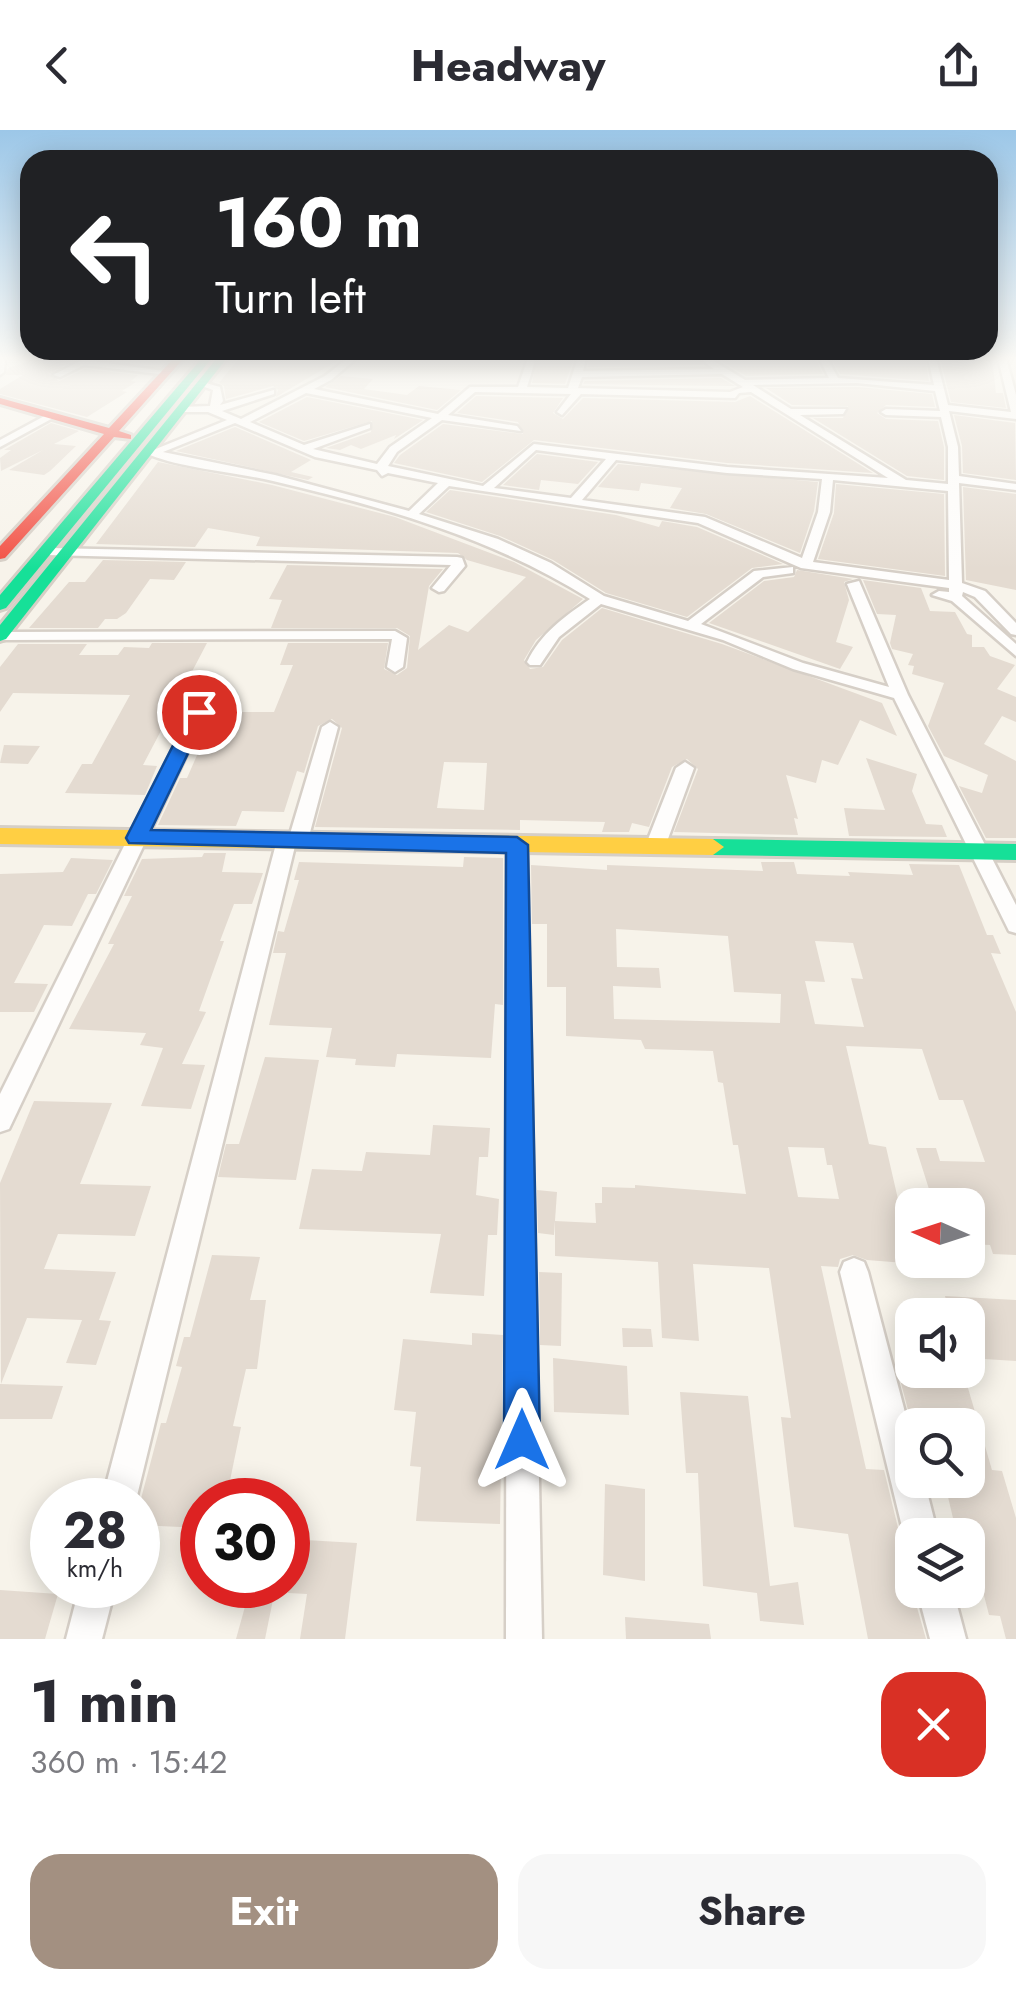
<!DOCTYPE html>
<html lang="en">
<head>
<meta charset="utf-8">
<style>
	body { margin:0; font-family:Jost,sans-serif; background:#f7f7f7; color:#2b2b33; height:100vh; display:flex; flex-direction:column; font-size:38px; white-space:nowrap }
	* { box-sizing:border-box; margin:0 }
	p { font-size:32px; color:#7c7c81 }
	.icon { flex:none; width:55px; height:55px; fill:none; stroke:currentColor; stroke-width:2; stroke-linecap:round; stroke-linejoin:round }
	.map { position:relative; height:1509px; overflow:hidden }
	.details { display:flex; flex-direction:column; background:#fff; flex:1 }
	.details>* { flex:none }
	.top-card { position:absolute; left:20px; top:20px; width:978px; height:210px; border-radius:30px; box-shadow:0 5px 25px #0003; background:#202124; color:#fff; overflow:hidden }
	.needle { width:65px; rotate:273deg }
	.fabs { position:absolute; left:895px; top:1058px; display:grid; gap:20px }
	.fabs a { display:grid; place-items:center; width:90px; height:90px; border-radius:20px; background:#fff; box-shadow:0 5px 25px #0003; font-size:50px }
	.speed { position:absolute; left:30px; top:1348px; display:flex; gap:20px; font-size:50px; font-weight:700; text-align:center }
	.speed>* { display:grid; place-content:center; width:130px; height:130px; border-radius:50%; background:#fff; box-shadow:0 5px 25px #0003; line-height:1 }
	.speed small { font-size:25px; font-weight:400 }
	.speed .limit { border:15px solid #d22; background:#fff; color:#111 }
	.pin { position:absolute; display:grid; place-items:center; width:85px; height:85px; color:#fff; margin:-42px; border:5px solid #fff; border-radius:50%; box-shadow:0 2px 10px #0007 }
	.me { position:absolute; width:110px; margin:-55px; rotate:0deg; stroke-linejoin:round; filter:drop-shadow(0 0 8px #0008) }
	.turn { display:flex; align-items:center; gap:35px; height:210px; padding:0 30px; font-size:45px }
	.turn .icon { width:130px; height:130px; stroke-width:2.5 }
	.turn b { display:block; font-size:70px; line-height:85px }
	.round { display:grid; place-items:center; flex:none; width:105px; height:105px; border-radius:30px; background:#f7f7f7 }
	.summary { display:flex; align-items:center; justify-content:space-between; height:170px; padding:0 30px }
	h1 { font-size:60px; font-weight:700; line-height:75px }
	.primary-button { display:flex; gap:20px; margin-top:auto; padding:20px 30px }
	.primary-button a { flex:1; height:115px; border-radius:30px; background:#a39081; color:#fff; font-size:40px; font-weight:700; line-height:115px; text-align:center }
	.primary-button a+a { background:#f7f7f7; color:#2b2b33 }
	header { display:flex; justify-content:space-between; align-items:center; height:130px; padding:0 30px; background:#fff; font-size:45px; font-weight:700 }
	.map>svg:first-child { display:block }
	.building { fill:#e4dbd1; fill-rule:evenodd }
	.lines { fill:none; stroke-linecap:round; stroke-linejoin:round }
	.street-casing { stroke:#d6cfc7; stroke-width:5 }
	.fast-casing { stroke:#d6cfc6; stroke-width:6 }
	.slow-casing { stroke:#d6cfc6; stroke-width:6 }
	.jam-casing { stroke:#d6cfc6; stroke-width:6 }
	.street { fill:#fefdfc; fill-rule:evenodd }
	.fast { fill:#16e098; fill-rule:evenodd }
	.slow { fill:#ffcf43; fill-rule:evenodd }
	.jam { fill:#f24e42; fill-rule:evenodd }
	.route { fill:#1a73e8; stroke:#114b97; stroke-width:2.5 }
</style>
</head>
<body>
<header><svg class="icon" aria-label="back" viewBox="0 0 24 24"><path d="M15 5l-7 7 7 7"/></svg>Headway<svg class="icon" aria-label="share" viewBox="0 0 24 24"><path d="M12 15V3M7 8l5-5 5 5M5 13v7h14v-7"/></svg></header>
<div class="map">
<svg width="1016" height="1509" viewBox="0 0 1016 1509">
	<rect width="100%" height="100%" fill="#f7f3ea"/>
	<g class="building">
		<polygon points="39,228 78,228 49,244 59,251 85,239 138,245 131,251 136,252 122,261 127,262 87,287 0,264 0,259 23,245 6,245 8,238"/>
		<polygon points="239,228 342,228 276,267 278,260 273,256 226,269 224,256 219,253"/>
		<polygon points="537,228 574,228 565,254 532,253"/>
		<polygon points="589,228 695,228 703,235 588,237"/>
		<polygon points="716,228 815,228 823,244 746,246"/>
		<polygon points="831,228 925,228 929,251 840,244"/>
		<polygon points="940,228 992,228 996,263 1003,263 1006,278 951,272"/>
		<polygon points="341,246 373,249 364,259 407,265 419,256 461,260 437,280 325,257"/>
		<polygon points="721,248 735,256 583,254 585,251"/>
		<polygon points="857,257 932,264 935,277 886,275 877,283 886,289 938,291 944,317 944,350 907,346 813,288 843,288 848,276 792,275 766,258"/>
		<polygon points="476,266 563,268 553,283 563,289 583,268 735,272 750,266 873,343 727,333 534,310 482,352 394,333 400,325 443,294 523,304 518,292 457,283"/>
		<polygon points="307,267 423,290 394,309 396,305 361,319 351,315 340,320 326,318 371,302 372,291 304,311 259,292"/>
		<polygon points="954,285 1015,293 1016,350 963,343 962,316"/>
		<polygon points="51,293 79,301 54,314 76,316 50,341 44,345 9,340 43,320 1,341 0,328 11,320 4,320"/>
		<polygon points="235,297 311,330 291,342 313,347 308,350 176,321"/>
		<polygon points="537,324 598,332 578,354 541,350 539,360 503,355"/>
		<path d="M158 332 272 355 395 387 514 432 583 469 536 510 524 530 530 539 543 537 562 510 602 478 722 514 882 573 897 606 860 590 838 635 822 630 816 653 786 645 798 689 794 688 798 705 674 702 698 639 687 629 672 637 649 697 632 693 629 702H602L605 692 520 690V700L315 697 342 598 332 589 318 596 304 643 297 641 284 682 242 681 236 696 158 695 180 648H187L216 582H274L293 535H280L288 513H388L384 539 397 545 407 538 410 506 397 498H271L282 470 269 469 287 435 443 439 429 456 418 520 449 495 468 502 526 447 467 430 458 423 256 416 260 407 208 398 195 417 96 414ZM444 632 487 633 484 680 437 678Z"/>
		<polygon points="618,334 818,352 814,381 800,423 706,384 670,378 682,358 641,353 639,361 598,357"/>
		<polygon points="836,354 944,364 945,446 818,429 834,383"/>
		<polygon points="963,357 1016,364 1016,460 966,450"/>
		<polygon points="450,360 616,385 659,397 662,391 697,397 783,434 752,438 687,487 606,463 553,430 500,406 426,382"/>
		<polygon points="103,430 186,432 174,450 150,449 126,483 117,489 105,489 98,498 29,498 69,452 85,452"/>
		<polygon points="797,440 853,449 844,452 849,470 836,512 853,517 840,539 709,493 764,451 794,447"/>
		<polygon points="863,450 921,458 930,481 955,482 967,504 972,505 972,517 984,517 990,526 1015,535 997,559 1016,567 1016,592 1002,586 984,614 1016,631 1016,708 986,708 959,656 982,663 988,645 944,626 928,596 944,553 912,544 914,536 908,535 913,524 892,519 890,513 896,485 877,484"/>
		<polygon points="152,513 207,513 143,635 157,636 145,665 65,663 82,634 92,634 130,565 13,563 0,582 0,537 18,514 87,514 79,525 118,525 124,517 149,518"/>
		<polygon points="4,615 40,616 28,634 0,633"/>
		<polygon points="866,628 917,644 912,661 926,694 942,695 947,707 849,706 844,678 885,680"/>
		<polygon points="204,723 226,723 222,742 263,743 252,774 234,774 220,811 224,811 199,881 206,882 182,934 205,935 191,979 141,976 163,918 140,915 146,903 69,899 114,814 108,814 132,766 124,766 142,729 202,727"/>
		<polygon points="464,727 503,728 503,875 495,874 491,928 397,924 395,937 355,935 356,929 326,927 332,898 269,895 286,823 273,823 278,801 284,802 299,750 294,750 299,732 463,737"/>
		<polygon points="71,728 113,730 96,764 88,764 72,796 44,795 14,853 48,854 34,882 0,882 0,744 63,742"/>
		<path d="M761 732H794L797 744 850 746 848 742 913 745 909 734 959 735 987 805H993L1001 824 991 823 1016 882V1125L993 1124 990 1115 968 1114V1075H934L916 1018H936L940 1031 985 1032 963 970H939L922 919 846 916 869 1014 886 1017 912 1130 917 1134 867 1130 853 1125 840 1129 838 1137 821 1136 866 1339 884 1340 900 1406 912 1423V1460L926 1509H868L848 1404 794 1397 781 1287 791 1288 769 1138 693 1134 699 1211 662 1208 658 1132 555 1126V1091L596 1093 595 1073H602V1057L635 1058V1055L746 1064 738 1015H733L723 953 718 952 713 921 645 919 641 910 566 906V857H547V794H532L531 735 607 740V735L763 741ZM616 799 728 806 734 862 781 864 780 893 614 889 613 856 661 858 659 838 617 837ZM815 811 853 813 863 849 851 848 864 897 815 894 805 851 825 852ZM788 1017 824 1018 827 1035H832L839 1069 798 1067Z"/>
		<polygon points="265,927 319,930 296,1050 218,1047 226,1014 239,1014"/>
		<polygon points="34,971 112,973 80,1054 151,1056 135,1106 58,1104 44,1139 116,1142 99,1190 111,1191 96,1235 66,1233 82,1190 27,1188 1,1254 0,1053"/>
		<polygon points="433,995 490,998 488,1027 479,1027 476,1065 499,1069 497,1105 488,1105 484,1166 430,1163 441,1104 299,1099 312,1039 362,1041 366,1022 430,1025"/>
		<polygon points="537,1060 557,1062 554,1105 538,1103"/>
		<polygon points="212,1125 260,1127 250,1170 266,1170 257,1239 246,1239 233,1296 241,1297 226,1370 202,1370 202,1398 138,1395 138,1380 161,1293 166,1293 182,1237 176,1236 184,1207 190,1207"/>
		<polygon points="539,1142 562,1143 561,1216 540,1215"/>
		<polygon points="945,1166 1016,1170 1016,1231 968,1228 968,1185 950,1185"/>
		<polygon points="622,1198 651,1199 653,1217 623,1217"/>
		<polygon points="472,1203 503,1205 500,1394 416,1391 421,1337 410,1336 416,1282 394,1280 403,1209 472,1215"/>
		<polygon points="553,1228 627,1236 629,1285 554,1282"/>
		<polygon points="897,1238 963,1241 992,1340 1002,1341 1016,1388 1016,1509 1006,1509 1000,1486 989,1485 970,1411 968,1405 957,1405 944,1350 968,1350 968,1295 912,1295"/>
		<polygon points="0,1254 63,1256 52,1289 0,1289"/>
		<polygon points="680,1262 748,1266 770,1456 798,1452 804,1495 760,1491 757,1463 703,1456 698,1343 686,1343"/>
		<polygon points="605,1354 645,1359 645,1451 603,1445"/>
		<polygon points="288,1409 357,1413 345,1509 300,1509 307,1464 288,1463"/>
		<polygon points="251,1455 276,1455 265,1509 236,1509"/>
		<polygon points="0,1460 58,1464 45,1509 0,1509"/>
		<polygon points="625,1487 709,1494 711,1509 626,1509"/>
	</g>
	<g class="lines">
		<g class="street-casing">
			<g id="street">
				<polygon points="0,228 5,228 4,242 0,245"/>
				<polygon points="86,228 96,228 92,231 171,242 167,245 84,235 60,247 53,245"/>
				<path d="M348 228H357L331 250 314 259 438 284 470 257H518L527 231 531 228 535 231 527 257 568 258 578 228H586L583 241 714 239 699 228H709L745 250 829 248 819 228H827L838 248 934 255 928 228H936L948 275 1011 282 998 228H1006L1016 265V289L949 281 958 317 959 346 1016 354V360L959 353 962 453 985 461 1016 493V505L1011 504 975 467 963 462 962 466 1016 514V526L952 471 932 465 939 461 949 462V458L801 438 698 393 449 356 419 384 498 409 551 433 604 466 688 491 754 441 793 437V443L763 447 701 494 803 533 889 557 847 454 859 451 908 565 1016 775V803L1009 801 894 568 793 539 723 510 601 474 559 507 540 535H530L527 532C541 503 564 487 590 469 493 408 384 377 273 351 240 343 173 337 146 323L227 290 208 282H177L180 277 210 276 213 260 199 255V251L220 257 223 271 220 275 274 260V264L222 281 241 289 325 246ZM722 244 743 257 730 262 578 258 582 247ZM857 253 935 261 940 281 886 279 881 282 886 285 941 287 948 317V354L906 350 800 285 843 284 846 279H791L753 255ZM475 262 571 264 557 282 562 285 581 264 735 268 739 263 751 262 888 348 727 337 534 314 483 356 388 336 397 322 442 290 521 301 517 296 448 285ZM306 263 432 288 390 317 377 334 313 319 370 298V294L304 315 250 292ZM235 293 315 327 377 340 382 346 388 343 438 353 409 381 275 345 163 322ZM536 320 606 329 571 368 494 358ZM616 330 727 343 822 349 818 382 802 428 705 387 582 370ZM833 350 948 361 949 450 813 432 830 382Z"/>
				<polygon points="50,283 53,288 0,317 0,310"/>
				<polygon points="51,418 457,427 462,428 465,436 444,461 439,462 432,458 451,435 47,425 45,422"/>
				<polygon points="395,501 407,508 403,537 395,542 387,537 392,509 0,510 0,502"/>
				<polygon points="199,577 207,582 9,999 0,1002 0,964 191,582"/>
				<polygon points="330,592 338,597 308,710 305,715 295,716 136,1370 102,1370 277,710 280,705 290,704 322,597"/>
				<polygon points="685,632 694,638 665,717 655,724 648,722 645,717 676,638"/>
				<polygon points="517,708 527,715 542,1509 506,1509 507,715"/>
				<polygon points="854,1128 864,1132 868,1142 912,1309 912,1350 924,1350 938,1405 912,1405 912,1419 904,1405 840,1142 844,1132"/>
				<polygon points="80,1455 116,1455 102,1509 66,1509"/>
				<polygon points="917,1460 953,1460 966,1509 930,1509"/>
			</g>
		</g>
		<g class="fast-casing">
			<g id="fast">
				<polygon points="202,228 212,228 6,478 0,480 0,465"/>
				<polygon points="217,228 227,228 6,509 0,511 0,495"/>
				<polygon points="713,709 1016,714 1016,730 713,725 702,717"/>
			</g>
		</g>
		<g class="slow-casing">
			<polygon id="slow" points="0,698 713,709 724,717 713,725 0,714"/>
		</g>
		<g class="jam-casing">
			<polygon id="jam" points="174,228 184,228 119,301 131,305 131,309 114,307 5,428 0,429 0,416 104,304 0,274 0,268 109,298"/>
		</g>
		<use href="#street" class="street"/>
		<use href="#fast" class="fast"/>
		<use href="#slow" class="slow"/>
		<use href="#jam" class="jam"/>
	</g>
	<linearGradient id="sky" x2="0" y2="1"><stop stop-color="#9cc7e8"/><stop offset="0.52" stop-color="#fbfaf6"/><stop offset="1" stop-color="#fbfaf6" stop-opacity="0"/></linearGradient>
	<rect width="1016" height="439" fill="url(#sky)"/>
	<polygon class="route" points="199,576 208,582 151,700 517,707 528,715 540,1310 535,1323 522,1329 509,1323 504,1310 506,723 129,713 126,708 190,582"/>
</svg>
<div class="fabs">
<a><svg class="needle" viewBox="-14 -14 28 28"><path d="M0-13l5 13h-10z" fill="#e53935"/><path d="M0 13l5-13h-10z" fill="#7c7c81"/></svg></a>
<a><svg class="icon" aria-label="sound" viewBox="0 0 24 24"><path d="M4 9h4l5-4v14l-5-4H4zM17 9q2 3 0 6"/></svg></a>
<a><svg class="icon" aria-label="search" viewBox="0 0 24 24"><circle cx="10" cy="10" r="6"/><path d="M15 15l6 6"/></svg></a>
<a><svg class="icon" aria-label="layers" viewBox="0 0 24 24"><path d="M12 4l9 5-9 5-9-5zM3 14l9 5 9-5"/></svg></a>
</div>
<div class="speed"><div>28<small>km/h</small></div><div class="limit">30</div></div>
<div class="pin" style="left:199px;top:582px;background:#d93025"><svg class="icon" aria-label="arrive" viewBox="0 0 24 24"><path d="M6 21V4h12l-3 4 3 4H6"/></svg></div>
<svg class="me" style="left:522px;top:1310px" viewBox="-20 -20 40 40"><path d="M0-17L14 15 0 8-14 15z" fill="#1a73e8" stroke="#fff" stroke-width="4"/></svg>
<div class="top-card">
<div class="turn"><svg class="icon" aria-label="left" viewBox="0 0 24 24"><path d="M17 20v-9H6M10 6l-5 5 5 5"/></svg><div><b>160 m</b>Turn left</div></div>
</div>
</div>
<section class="details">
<div class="summary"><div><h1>1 min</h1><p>360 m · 15:42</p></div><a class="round" style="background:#d93025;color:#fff"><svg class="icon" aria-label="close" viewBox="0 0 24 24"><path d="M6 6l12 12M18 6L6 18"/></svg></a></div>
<div class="primary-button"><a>Exit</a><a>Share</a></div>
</section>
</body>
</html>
